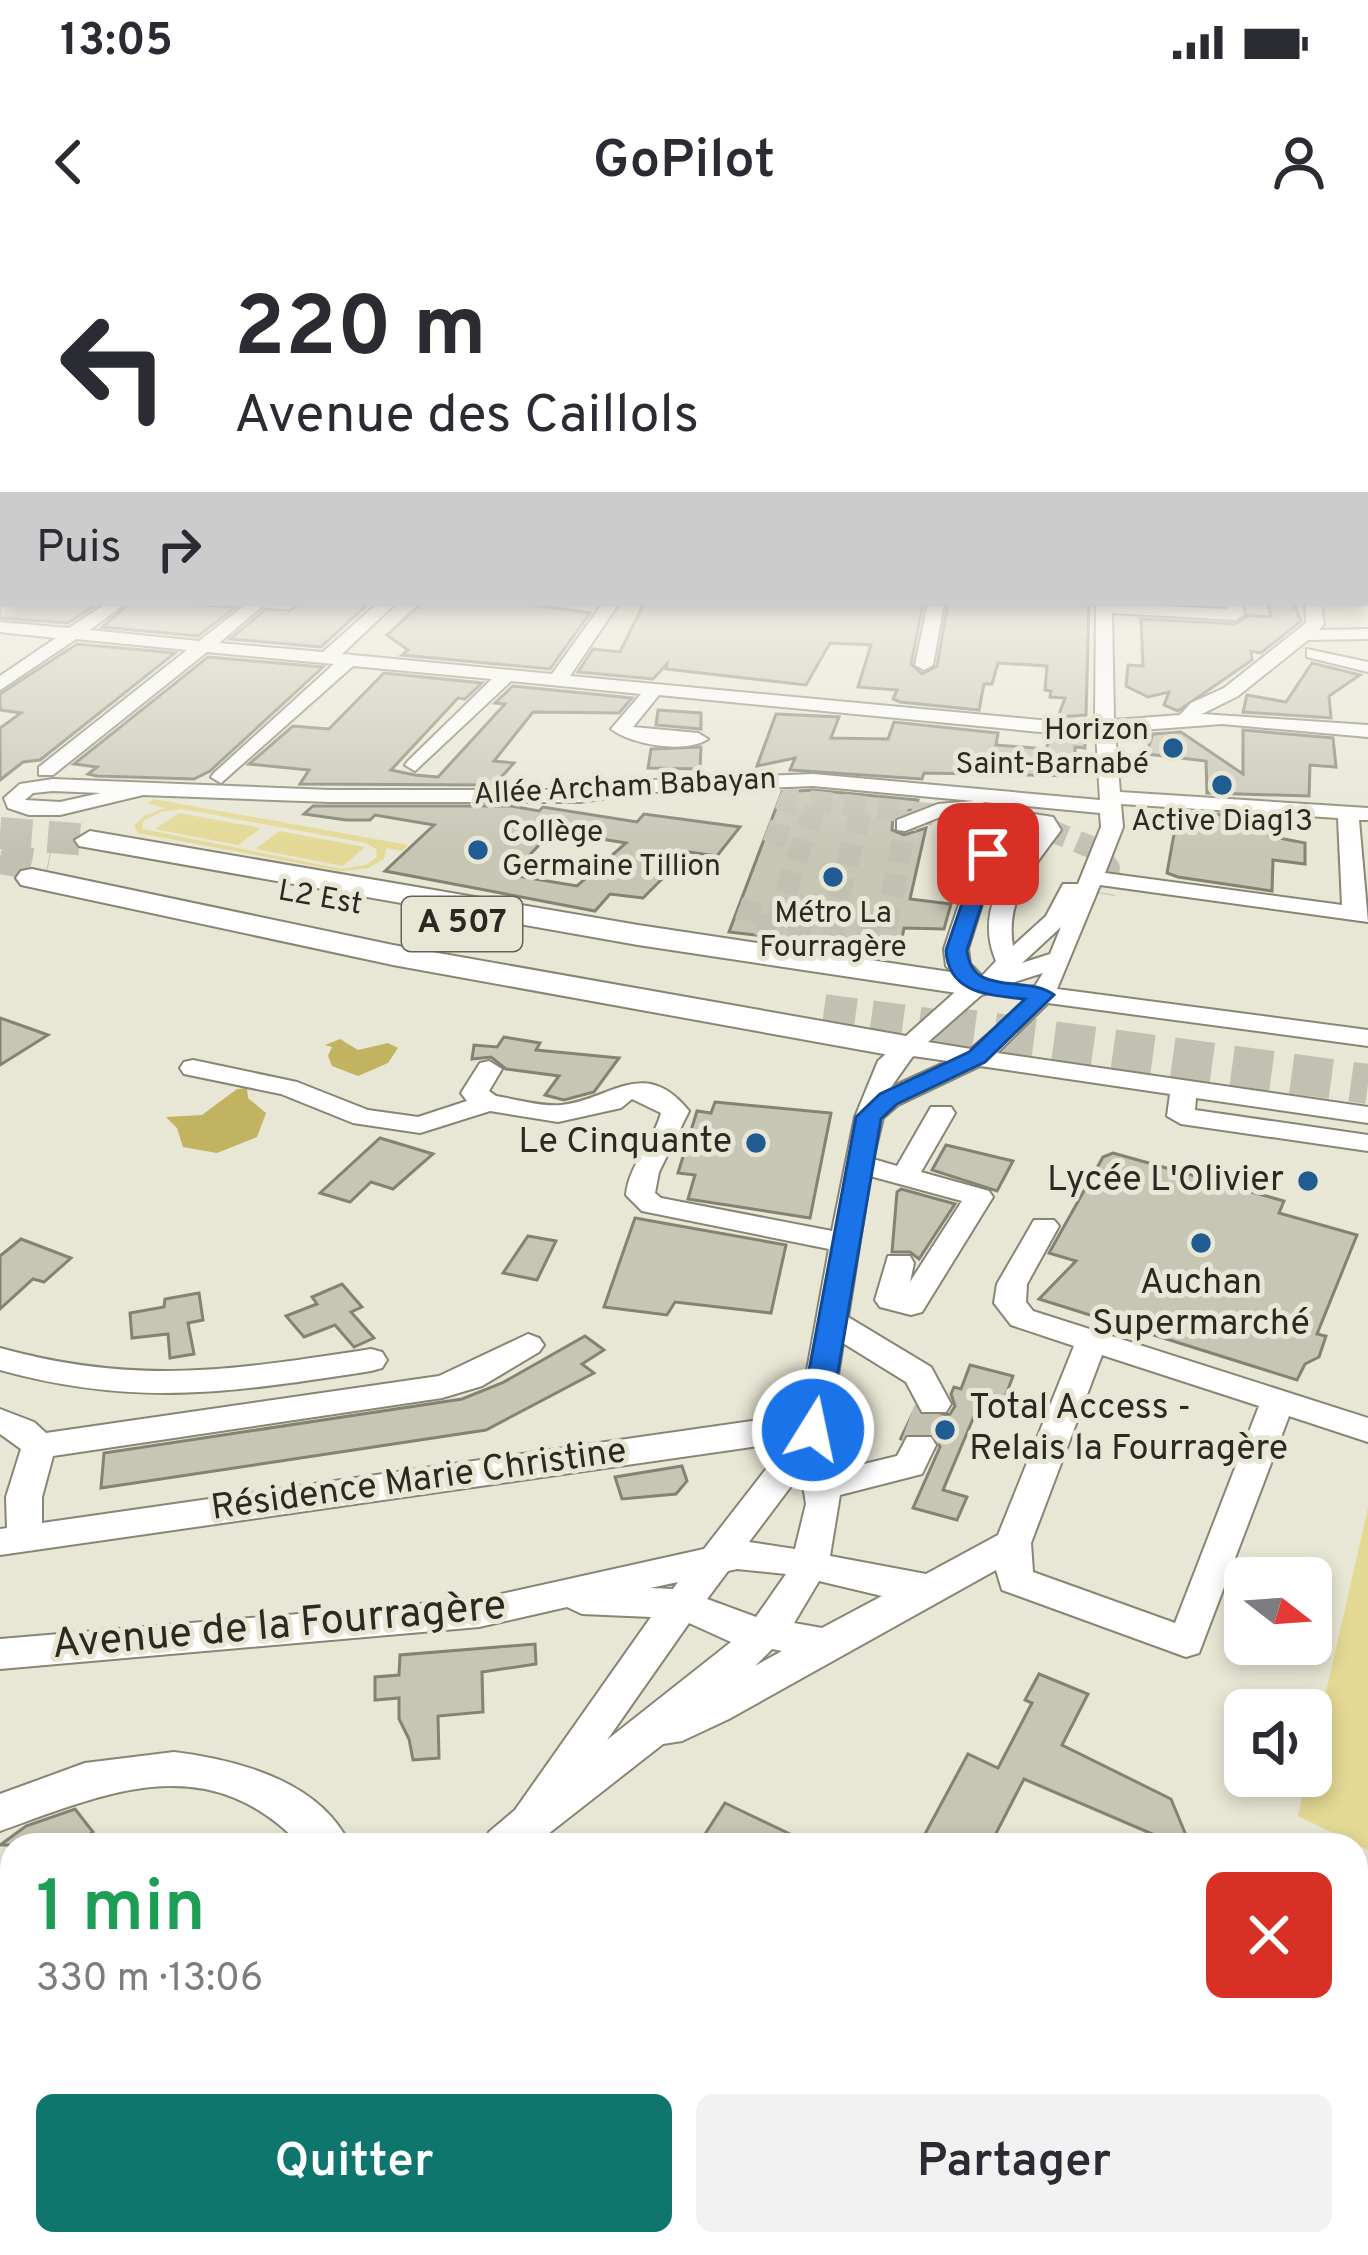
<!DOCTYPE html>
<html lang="fr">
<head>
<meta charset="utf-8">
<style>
	body { margin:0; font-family:Overpass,sans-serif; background:#f2f2f3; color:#2b2b33; height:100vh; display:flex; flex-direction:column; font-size:45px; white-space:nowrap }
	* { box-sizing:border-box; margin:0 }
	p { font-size:39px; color:#7c7c81 }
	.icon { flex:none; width:66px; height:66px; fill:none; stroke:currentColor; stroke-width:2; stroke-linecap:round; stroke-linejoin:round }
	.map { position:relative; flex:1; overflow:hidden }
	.drawer { position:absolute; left:0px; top:1593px; width:1368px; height:423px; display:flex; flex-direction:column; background:#fff; border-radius:36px 36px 0 0; box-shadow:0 6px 18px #0003 }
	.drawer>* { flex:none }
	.guide { position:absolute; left:0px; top:0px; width:1368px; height:366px; box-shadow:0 6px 18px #0003; background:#fff; color:#2b2b33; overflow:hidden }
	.needle { width:78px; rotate:107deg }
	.buttons { position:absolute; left:1224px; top:1317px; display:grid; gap:24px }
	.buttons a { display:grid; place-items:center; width:108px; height:108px; border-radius:18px; background:#fff; box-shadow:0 6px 18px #0003; font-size:60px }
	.pin { position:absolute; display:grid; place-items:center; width:102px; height:102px; color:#fff; margin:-51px; border-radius:24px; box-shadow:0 6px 18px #0006 }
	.me { position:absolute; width:132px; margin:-66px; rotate:10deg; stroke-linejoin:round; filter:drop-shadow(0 0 9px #0008) }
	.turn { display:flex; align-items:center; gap:42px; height:252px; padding:0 36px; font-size:54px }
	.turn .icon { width:156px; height:156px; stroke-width:2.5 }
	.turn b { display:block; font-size:84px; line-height:102px }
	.then { display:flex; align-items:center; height:114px; padding:0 36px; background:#0003; gap:24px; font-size:45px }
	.round { display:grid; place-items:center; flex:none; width:126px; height:126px; border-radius:18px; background:#f2f2f3 }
	.head { display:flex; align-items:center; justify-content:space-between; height:204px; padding:0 36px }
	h1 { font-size:72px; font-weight:600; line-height:90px; color:#1e9e55 }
	.button { display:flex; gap:24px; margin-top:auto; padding:24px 36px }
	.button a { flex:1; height:138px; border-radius:18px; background:#0f766e; color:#fff; font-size:48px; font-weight:600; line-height:138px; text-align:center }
	.button a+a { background:#f2f2f3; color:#2b2b33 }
	.status { display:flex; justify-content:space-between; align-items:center; height:84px; padding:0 60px; background:#fff; direction:ltr }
	.status svg { height:33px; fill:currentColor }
	header { display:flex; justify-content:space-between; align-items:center; height:156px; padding:0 36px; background:#fff; font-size:54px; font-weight:600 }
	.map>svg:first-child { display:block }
	.green { fill:#e3d894; fill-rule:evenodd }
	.water { fill:#c1b35f }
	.building { fill:#c7c5b4; stroke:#848272; stroke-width:3; fill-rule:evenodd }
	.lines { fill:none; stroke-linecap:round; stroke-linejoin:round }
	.minor-tunnel-far1 { stroke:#c2c0b0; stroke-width:22; stroke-dasharray:22 12; stroke-linecap:butt }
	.minor-tunnel { stroke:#c2c0b0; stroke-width:36; stroke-dasharray:36 18; stroke-linecap:butt }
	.highway-tunnel-far1 { stroke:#c2c0b0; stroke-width:32; stroke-dasharray:32 16; stroke-linecap:butt }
	.highway-tunnel { stroke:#c2c0b0; stroke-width:40; stroke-dasharray:40 20; stroke-linecap:butt }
	.minor-casing { stroke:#888575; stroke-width:4 }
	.highway-casing { stroke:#888575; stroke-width:4 }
	.minor { fill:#fff; fill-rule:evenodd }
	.highway { fill:#fff; fill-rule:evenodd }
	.route { fill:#1a73e8; stroke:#114b97; stroke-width:3 }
	.poi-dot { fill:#205b92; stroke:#e8e6d4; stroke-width:4.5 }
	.labels { text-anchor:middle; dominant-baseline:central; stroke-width:10; stroke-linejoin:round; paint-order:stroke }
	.far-poi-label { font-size:30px; fill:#2a2922; stroke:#e8e6d4 }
	.far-street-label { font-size:30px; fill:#2a2922; stroke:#e8e6d4 }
	.shield { fill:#e8e6d4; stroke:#636257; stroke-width:3 }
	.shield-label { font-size:33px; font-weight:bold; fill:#2a2922 }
	.poi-label { font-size:36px; fill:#2a2922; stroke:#e8e6d4; text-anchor:end }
	.street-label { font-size:36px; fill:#2a2922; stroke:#e8e6d4 }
	.near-street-label { font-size:42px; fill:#2a2922; stroke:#e8e6d4 }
</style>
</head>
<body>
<div class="status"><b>13:05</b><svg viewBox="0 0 49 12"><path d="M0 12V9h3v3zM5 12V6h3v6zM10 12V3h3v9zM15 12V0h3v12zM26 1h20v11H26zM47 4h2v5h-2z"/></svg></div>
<header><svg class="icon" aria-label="back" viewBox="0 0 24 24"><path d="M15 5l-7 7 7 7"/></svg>GoPilot<svg class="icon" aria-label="person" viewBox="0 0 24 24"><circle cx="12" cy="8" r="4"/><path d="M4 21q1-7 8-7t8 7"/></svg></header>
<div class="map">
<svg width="1368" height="2015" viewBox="0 0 1368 2015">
	<rect width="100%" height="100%" fill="#e8e6d4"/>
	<g class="green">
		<path d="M154 559 408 605 402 611 386 608 384 619 368 628 341 631 138 593 134 586 144 576 164 568 147 563ZM182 569 366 603 376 609 377 617 366 625 342 629 142 589 144 580 161 572Z"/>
		<polygon points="179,573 261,588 238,605 155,589"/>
		<polygon points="279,591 365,607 343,626 256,609"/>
		<polygon points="1368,1268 1368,1610 1298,1576 1307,1536 1311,1536 1311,1518"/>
	</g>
	<g class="water">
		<polygon points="340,799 358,810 388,803 398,808 388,823 358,836 332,826 328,816 332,807 325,805"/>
		<polygon points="247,848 248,858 266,873 257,897 217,913 183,907 177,888 166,877 202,875 237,849"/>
	</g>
	<g class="building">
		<polygon points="0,363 99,363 68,383 0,378"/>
		<polygon points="130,363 169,363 236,367 198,396 102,387"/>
		<polygon points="300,363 369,363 321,407 230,399 266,369 289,371"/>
		<polygon points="422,363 528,364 590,373 550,429 402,415 408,410 387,395"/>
		<polygon points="644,363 923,364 911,424 922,434 937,426 948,363 1089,363 1086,475 1058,477 1065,458 1050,457 1051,451 1045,450 1047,426 998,423 992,444 984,444 979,470 900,462 893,459 897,450 858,447 871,405 830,403 806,445 666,429 667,424 653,439 578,432 593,409 620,412"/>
		<polygon points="1268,363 1294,363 1301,381 1261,413 1251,411 1252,420 1178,471 1164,465 1169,452 1148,457 1126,446 1128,425 1143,426 1141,379 1236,384 1248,375 1271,377"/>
		<polygon points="77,404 175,413 40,520 23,522 0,540 0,488 21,473 0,470 0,454"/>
		<polygon points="208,417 323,427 210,531 194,539 97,536 88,534 97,527 74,524"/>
		<polygon points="1312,423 1360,435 1329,456 1331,478 1243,472 1247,455 1286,462"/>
		<polygon points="384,433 482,443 465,459 458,458 391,530 415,535 438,537 505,464 495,463 513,446 632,458 619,473 533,472 494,521 514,523 494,545 300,544 309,530 249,524 293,486 329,489"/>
		<polygon points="658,470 701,473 701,489 656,485"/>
		<polygon points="776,474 839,477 831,498 888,499 894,482 998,493 996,505 1046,509 1050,498 1085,498 1085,508 1075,507 1075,536 924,533 922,539 790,530 795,518 757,526"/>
		<polygon points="1243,490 1333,498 1336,527 1310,525 1309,556 1207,553 1206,521 1146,514 1153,494 1181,492 1243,534"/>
		<polygon points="701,507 700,529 648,528 651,509"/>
		<polygon points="813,550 918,560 916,568 893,577 892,590 904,595 926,588 910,659 951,664 944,689 904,688 900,708 892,711 729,692 782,552"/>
		<path d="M313 566H511L539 571 543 567 637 582 644 574 740 587 717 616 689 612 643 658 610 654 595 671 385 631 434 585 375 575 370 580H346L304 574ZM552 591 626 603 577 646 511 635Z"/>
		<polygon points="1178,572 1269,578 1269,596 1305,603 1305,624 1273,620 1272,651 1178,637 1167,633"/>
		<polygon points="0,778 48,795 0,825"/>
		<polygon points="504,797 540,803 536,810 619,818 594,852 564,860 545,855 559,836 506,829 491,817 472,819 474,805 497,807"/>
		<polygon points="715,862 831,873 810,978 688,959 695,935 678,933 697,871 711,873"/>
		<polygon points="380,898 433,914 393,949 371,942 350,962 320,953"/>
		<polygon points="946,905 1013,921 997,951 932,930"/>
		<polygon points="1113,913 1284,961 1279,973 1357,995 1317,1094 1326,1096 1319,1117 1305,1124 1297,1140 1039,1059 1076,1021 1049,1013 1103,917"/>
		<polygon points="901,949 955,964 919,1019 910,1012 892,1012 897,952"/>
		<polygon points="635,978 786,1005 771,1073 675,1062 667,1075 604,1067"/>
		<polygon points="528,996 556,1001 537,1040 503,1033"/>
		<polygon points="21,999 71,1018 44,1042 33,1039 0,1069 0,1016"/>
		<polygon points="342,1044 362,1067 351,1072 374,1098 354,1107 335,1085 304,1097 286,1076 317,1064 312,1057"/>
		<polygon points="199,1053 203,1080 188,1083 194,1114 170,1118 168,1094 132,1098 130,1073 164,1067 165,1059"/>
		<polygon points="585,1096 604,1110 582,1124 594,1133 486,1190 101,1248 104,1213 462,1159 502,1143"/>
		<polygon points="970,1125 1013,1136 1004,1160 983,1155 943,1250 967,1257 957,1280 913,1268 940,1207 935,1195 907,1192 900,1200 915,1169 922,1177 950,1174 955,1166 951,1154 954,1147 961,1149"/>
		<polygon points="682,1226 687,1241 676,1254 622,1259 615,1237"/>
		<polygon points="535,1404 536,1424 482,1432 483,1472 438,1476 439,1518 413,1520 409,1499 399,1479 399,1458 375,1460 375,1437 399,1435 400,1415"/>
		<polygon points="1039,1434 1088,1454 1062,1505 1171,1559 1190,1605 1178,1605 1024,1539 990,1605 919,1605 968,1514 998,1528 1032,1463 1025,1460"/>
		<polygon points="725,1563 813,1605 698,1605"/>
		<polygon points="75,1569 93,1592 74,1605 0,1605 26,1586"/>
	</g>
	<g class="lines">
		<g class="minor-tunnel-far1">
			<polyline points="773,604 790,559 1040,586 1093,608 1109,628 1104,654"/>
			<polyline points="753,661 745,683 884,696 909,571"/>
			<polyline points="775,685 816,562"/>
			<polyline points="830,691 862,566"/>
		</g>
		<polyline class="minor-tunnel" points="919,1205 934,1164"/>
		<g class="highway-tunnel-far1">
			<polyline points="0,593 90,600"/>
			<polyline points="0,618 48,627"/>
			<polyline points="824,770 957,788"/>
		</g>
		<polyline class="highway-tunnel" points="935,785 1368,844"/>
		<g class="minor-casing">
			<g id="minor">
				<path d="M107 363H126L90 390 199 401 248 363H266L219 403 323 412 378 363H396L342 414 552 434 603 363H619L570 436 1071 483 1095 481 1096 363 1227 369V363H1243L1244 375 1236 380 1112 373 1114 480 1180 475 1191 463 1224 448 1306 383 1305 363H1321L1324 384 1319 390 1368 389V399L1308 400 1238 456 1202 474 1368 485V497L1222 484 1115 492 1120 552 1368 568V580H1359L1368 682 1100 645 1057 749 1368 790V806L1048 763 997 813 1368 867V883L1196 858 1195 870 1368 895V911L1181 884 1167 876 1170 854 980 826 898 865 883 878 873 919 897 926 931 867H951L955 873 921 932 989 951 993 957 922 1072 911 1075 880 1067 875 1060 888 1016H910L914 1023 910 1042 962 961 870 936 848 1077 931 1127 951 1164 946 1172H922L906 1142 843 1103 829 1194 835 1231 897 1216 907 1197H931L936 1205 922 1234 840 1255 830 1316 926 1334 998 1295 1074 1106 1011 1085 994 1063 997 1044 1034 980H1054L1059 986 1027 1044 1026 1062 1033 1071 1368 1178V1202L1289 1176 1199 1413 1186 1417 1002 1350 996 1330 729 1479 682 1501 663 1504 534 1605H483L489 1592 515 1570 651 1377 582 1374 567 1367 479 1387 0 1429V1399L479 1359 704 1309 787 1202 0 1315V1289L7 1288 6 1257 21 1209 0 1194V1169L34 1182 46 1193 439 1136 528 1094 539 1098 544 1105 539 1112 482 1146 442 1158 53 1216 42 1257V1283L779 1177 798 1180 829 1009 642 971 626 955C629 924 653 903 661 873L632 859 621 868 558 882 490 871 420 893 353 883 281 854 184 834 180 828 184 822 193 820 297 842 368 870 418 877 467 861 461 853 480 823 489 821 502 829 489 851 496 856C516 859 541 867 561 865 611 860 644 815 689 871L659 932 655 953 661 958 832 991 855 877 878 821 963 745 946 726 944 709 987 581 1015 571 1053 577 1061 590C1034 627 1005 657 1013 706L1046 676 1063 644H1078L1101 587 1100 573 983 562 989 567 986 571 948 574 905 591 897 590V580L938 564 974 561 813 546 653 552 580 562H330L143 555 60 575H29L8 568 4 558 20 544 53 539 330 550H580L653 540 813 534 1100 560 1096 493 1071 495 659 455 633 487 698 493 708 499C686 514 632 505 611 489L641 454 511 441 415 531 405 525 408 521 492 439 353 426 221 543 211 537 214 533 334 424 207 412 53 535H39V527L187 410 76 399 0 450V436L56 398 0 392V382L69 388ZM53 551 101 553 60 562 25 560 33 553ZM1121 564 1338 578 1342 665 1105 633 1123 587ZM1015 583 1039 590C1007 630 974 669 996 721L982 736 970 724 968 709 1007 585ZM1061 687 1050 714 1022 723ZM1043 733 1035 746 1020 748 1017 753 1026 760 1023 764 971 809 928 802 986 751ZM913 816 948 821 891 847ZM1102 1115 1259 1166 1175 1383 1033 1332 1031 1303ZM801 1233 806 1264 795 1309 749 1302ZM737 1329 786 1334 756 1377 707 1359 728 1331ZM819 1341 882 1356 822 1388 794 1383ZM678 1342 673 1349 650 1348ZM689 1383 731 1402 607 1500ZM772 1409 782 1411 755 1426Z"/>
				<polygon points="928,363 944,363 933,425 924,430 915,425"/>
				<polygon points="1307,409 1368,422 1368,432 1307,417"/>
				<path d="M0 1108C137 1146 234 1130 371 1109L382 1112 387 1120 382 1128 371 1131C234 1152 137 1168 0 1130Z"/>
				<path d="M174 1512C238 1520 320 1541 350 1605H301C207 1507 109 1552 0 1591V1554L85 1523Z"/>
				<polygon points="1356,1870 1368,1872 1368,1920 1356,1918"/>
				<polygon points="12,1899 12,1947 0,1952 0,1904"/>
				<polygon points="155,2004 249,2004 245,2015 151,2015"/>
				<polygon points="288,2004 338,2004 342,2015 292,2015"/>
				<polygon points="621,2004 727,2004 731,2015 625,2015"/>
			</g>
		</g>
		<g class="highway-casing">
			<g id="highway">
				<polygon points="90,591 638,685 977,736 989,739 994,746 989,753 977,756 638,705 79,606 75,600"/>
				<polygon points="32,629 393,705 906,796 919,799 924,807 919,815 906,818 393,725 21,645 16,638 21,631"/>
			</g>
		</g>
		<use href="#minor" class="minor"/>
		<use href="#highway" class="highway"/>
	</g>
	<linearGradient id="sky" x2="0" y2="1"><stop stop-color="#98b4b1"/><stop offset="0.54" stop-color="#f5f4ec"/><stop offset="1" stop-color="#f5f4ec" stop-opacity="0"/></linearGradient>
	<rect width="1368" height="613" fill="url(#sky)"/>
	<path class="route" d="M988 608 998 614 967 710C971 758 1027 734 1054 755L985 822 897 864 881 879 828 1190 824 1197H802L798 1190 856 877 880 854 969 812 1025 759C990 755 948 754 946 710L979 614Z"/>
	<g class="poi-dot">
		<circle cx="1173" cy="508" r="12"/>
		<circle cx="1222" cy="545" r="12"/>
		<circle cx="478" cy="610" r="12"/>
		<circle cx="833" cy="637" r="12"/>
		<circle cx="756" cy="903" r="12"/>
		<circle cx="1308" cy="941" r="12"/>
		<circle cx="1201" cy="1003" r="12"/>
		<circle cx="945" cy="1190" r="12"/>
	</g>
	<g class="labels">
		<g class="far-poi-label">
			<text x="1149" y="491" text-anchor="end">Horizon<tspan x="1149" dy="34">Saint-Barnabé</tspan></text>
			<text x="1222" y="582">Active Diag13</text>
			<text x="502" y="593" text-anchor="start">Collège<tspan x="502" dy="34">Germaine Tillion</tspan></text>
			<text x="833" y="674">Métro La<tspan x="833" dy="34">Fourragère</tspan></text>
		</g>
		<g class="far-street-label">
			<text transform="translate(625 548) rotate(-3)">Allée Archam Babayan</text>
			<text transform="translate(320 659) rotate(10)">L2 Est</text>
		</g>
		<rect class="shield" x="402" y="657" width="120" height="54" rx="9"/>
		<g class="shield-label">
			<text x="462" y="684">A 507</text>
		</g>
		<g class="poi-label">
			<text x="732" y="903">Le Cinquante</text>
			<text x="1284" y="941">Lycée L'Olivier</text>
			<text x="1201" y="1044" text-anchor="middle">Auchan<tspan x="1201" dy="41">Supermarché</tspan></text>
			<text x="969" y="1169" text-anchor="start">Total Access -<tspan x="969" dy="41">Relais la Fourragère</tspan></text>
		</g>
		<g class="street-label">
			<text transform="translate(419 1241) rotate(-8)">Résidence Marie Christine</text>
		</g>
		<g class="near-street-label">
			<text transform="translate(279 1387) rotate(-5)">Avenue de la Fourragère</text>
		</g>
	</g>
</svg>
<div class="buttons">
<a><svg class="needle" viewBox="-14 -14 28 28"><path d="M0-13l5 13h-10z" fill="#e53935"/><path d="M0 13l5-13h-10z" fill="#7c7c81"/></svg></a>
<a><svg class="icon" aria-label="sound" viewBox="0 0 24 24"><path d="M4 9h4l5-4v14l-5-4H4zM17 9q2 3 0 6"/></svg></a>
</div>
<div class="pin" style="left:988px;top:614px;background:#d93025"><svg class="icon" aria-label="arrive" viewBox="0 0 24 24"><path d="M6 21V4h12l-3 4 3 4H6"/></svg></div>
<svg class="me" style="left:813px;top:1190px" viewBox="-20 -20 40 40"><circle r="17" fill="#1a73e8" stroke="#fff" stroke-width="3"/><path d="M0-11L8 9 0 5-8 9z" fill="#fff"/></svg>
<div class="guide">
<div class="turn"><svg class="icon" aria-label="left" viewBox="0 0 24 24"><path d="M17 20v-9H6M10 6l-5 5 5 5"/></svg><div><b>220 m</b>Avenue des Caillols</div></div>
<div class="then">Puis<svg class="icon" aria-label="right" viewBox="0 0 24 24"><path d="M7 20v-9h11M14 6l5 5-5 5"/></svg></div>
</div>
<section class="drawer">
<div class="head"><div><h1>1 min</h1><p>330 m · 13:06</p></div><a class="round" style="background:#d93025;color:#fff"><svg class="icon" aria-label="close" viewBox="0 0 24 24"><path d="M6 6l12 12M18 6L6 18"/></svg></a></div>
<div class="button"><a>Quitter</a><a>Partager</a></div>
</section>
</div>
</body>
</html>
